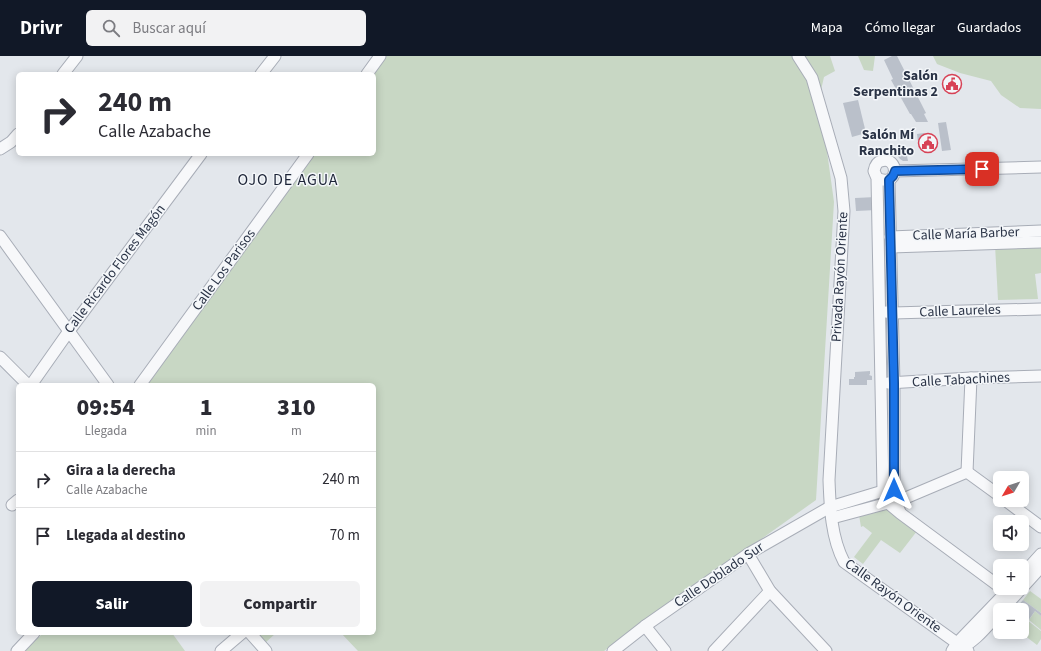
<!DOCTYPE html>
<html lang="es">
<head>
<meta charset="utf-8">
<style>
	body { margin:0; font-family:"Source Sans 3",sans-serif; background:#f2f2f3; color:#2b2b33; height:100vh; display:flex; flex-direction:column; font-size:15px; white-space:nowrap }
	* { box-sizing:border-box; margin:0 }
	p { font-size:13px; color:#7c7c81 }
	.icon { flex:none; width:22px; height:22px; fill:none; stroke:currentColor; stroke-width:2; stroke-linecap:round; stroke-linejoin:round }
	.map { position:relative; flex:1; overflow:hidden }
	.drawer { position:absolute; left:16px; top:327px; width:360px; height:252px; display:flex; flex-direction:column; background:#fff; border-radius:6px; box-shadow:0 2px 10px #0003 }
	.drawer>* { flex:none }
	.top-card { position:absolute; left:16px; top:16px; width:360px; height:84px; border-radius:6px; box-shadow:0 2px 10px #0003; background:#fff; color:#2b2b33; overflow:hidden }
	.needle { width:26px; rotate:231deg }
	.controls { position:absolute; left:993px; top:415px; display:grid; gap:8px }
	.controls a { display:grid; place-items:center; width:36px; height:36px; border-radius:6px; background:#fff; box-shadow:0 2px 10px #0003; font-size:20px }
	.pin { position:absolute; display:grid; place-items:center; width:34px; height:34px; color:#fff; margin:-17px; border-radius:8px; box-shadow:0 2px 6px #0006 }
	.me { position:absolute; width:44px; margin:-22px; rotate:0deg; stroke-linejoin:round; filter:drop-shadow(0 0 3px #0008) }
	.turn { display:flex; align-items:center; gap:14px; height:84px; padding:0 16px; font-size:18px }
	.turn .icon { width:52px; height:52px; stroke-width:2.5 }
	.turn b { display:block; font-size:28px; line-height:34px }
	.eta { display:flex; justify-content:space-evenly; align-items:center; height:68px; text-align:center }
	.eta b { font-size:24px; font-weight:800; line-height:28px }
	.primary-button { display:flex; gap:8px; margin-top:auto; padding:8px 16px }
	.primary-button a { flex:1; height:46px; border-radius:6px; background:#111827; color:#fff; font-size:16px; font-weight:800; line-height:46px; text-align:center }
	.primary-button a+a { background:#f2f2f3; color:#2b2b33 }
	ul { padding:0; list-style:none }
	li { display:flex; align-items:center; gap:12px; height:56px; padding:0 16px; border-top:1px solid #e1e1e2 }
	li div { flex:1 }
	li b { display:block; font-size:15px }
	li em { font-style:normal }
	header { display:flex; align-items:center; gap:24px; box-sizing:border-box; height:56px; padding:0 20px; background:#111827; color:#fff }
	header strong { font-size:19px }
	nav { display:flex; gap:22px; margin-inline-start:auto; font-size:14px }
	.search { width:280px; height:36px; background:#f2f2f3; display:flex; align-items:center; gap:10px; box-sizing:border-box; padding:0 14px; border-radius:6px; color:#7c7c81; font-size:15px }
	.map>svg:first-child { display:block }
	.green { fill:#c8d7c4 }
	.building { fill:#bac0ca }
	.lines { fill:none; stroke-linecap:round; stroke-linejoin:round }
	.minor-casing { stroke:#a8adb7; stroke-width:13 }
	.minor { stroke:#f7f8fa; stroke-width:11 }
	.route-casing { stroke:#114b97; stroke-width:10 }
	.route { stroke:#1a73e8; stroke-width:7 }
	.labels { text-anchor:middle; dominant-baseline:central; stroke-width:3; stroke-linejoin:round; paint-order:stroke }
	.poi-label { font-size:14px; font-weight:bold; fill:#2a3346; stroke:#f3f6f9; text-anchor:end }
	.street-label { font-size:14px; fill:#2a3346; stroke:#f3f6f9 }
	.quarter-label { font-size:16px; letter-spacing:1px; fill:#1c2437; stroke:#f3f6f9 }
</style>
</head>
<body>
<header>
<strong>Drivr</strong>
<div class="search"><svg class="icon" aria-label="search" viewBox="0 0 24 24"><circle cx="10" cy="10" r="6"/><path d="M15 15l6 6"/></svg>Buscar aquí</div>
<nav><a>Mapa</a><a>Cómo llegar</a><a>Guardados</a></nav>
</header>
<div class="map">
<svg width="1041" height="595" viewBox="0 0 1041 595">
	<rect width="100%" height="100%" fill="#e3e7ec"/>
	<g class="green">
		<polygon points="382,0 830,0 835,15 824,21 821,34 825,81 834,146 816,444 604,595 358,595 341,577 374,577 374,329 142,329 310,98 374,98 374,18 369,18"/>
		<polygon points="858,0 875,0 873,15 864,14"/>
		<polygon points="933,0 1041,0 1041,53 1020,52 1001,39 991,25 960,17 937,8"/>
		<polygon points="1041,188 1041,217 1035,218 1038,243 998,244 995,189"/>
		<polygon points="887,451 917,475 900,497 881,484 863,508 854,501 872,477 863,470 861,471 859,459"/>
		<polygon points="1030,535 1041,543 1041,557 1023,544"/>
		<polygon points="1035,555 1041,560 1041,574 1029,564"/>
		<polygon points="1022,560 1041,575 1041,583 1037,589 1020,576 1022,576"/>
		<polygon points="43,577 172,577 185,595 25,595"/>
		<polygon points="257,577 276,577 265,587"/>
	</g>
	<g class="building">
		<polygon points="892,0 897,0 926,57 924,58 928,66 916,66 911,58 910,58 891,24 893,23 884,4"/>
		<polygon points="858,44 866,77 852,81 843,47"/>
		<polygon points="946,66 951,94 942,95 938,67"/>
		<polygon points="924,77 925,85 918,86 917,78"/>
		<polygon points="898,92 903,94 903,99 907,100 908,105 903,105 900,103 897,99"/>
		<polygon points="876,141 877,154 856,155 855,142"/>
		<polygon points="870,315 870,318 869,319 872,320 872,324 867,324 867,329 849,329 849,323 854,323 854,321 855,321 855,316"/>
		<polygon points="1023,544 1041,557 1041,560 1035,555 1028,565 1022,560 1022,554 1014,554"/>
	</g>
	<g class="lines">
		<g class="minor-casing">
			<g id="minor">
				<path d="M798 0 812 22 841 122 844 155 829 424C830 451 831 481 844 506L968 595"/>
				<polyline points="63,18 77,0"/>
				<polyline points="261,18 275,0"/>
				<polyline points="367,18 380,0"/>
				<polyline points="0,93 11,86 18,78"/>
				<polyline points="895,115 1041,111"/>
				<path d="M877 122C900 133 899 99 881 105 877 106 875 110 874 115L877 122 883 435 888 447 900 457 1000 531"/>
				<polyline points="889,124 894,327 894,434 896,446 900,456"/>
				<polyline points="0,180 108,329"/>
				<polyline points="890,181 1041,175"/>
				<polyline points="891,191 1041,186"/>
				<polyline points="886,256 893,257 1041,253"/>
				<polyline points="0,301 28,329"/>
				<polyline points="888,327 971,322 1041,320"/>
				<polyline points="31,329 69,275 201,98"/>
				<polyline points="140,329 308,98"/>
				<polyline points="967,416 971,322"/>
				<polyline points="967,416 1000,440"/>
				<polyline points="1005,444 1041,471"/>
				<polyline points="12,449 18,444"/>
				<polyline points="832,462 888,447 896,446 967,416"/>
				<polyline points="748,498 770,535 826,595"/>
				<polyline points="1022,519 1041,498"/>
				<polyline points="1002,554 1041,511"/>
				<polyline points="645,570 665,595"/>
				<polyline points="250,577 266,595"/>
				<path d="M957 593C972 590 989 568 1000 556"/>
				<polyline points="17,595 34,577"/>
				<polyline points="221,595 242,577"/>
				<polyline points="613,595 645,570 748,498 830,451 883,435 890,434"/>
				<polyline points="714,595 770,535"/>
				<polyline points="952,595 957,587 1010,532"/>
			</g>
		</g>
		<use href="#minor" class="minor"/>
	</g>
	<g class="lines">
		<g class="route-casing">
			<polyline id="route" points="894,434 894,327 889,124 893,120 895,115 982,113"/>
		</g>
		<use href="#route" class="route"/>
	</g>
	<defs>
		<g id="civic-ring" transform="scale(1)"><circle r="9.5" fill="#f3f6f9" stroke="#d74256" stroke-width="1.5"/><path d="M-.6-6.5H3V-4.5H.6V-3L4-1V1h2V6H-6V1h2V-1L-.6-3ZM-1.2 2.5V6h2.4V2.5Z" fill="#d74256"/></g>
	</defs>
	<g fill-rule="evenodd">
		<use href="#civic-ring" x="952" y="28"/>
		<use href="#civic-ring" x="928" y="87"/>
	</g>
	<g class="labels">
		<g class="poi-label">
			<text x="938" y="20">Salón<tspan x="938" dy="16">Serpentinas 2</tspan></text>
			<text x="914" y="79">Salón Mí<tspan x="914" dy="16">Ranchito</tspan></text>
		</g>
		<g class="street-label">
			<text transform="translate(966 178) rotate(-2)">Calle María Barber</text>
			<text transform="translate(115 213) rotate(-53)">Calle Ricardo Flores Magón</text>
			<text transform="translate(224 214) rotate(-54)">Calle Los Parisos</text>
			<text transform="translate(840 221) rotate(-87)">Privada Rayón Oriente</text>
			<text transform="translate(960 255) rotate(-2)">Calle Laureles</text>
			<text transform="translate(961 324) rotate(-3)">Calle Tabachines</text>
			<text transform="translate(719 519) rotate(-34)">Calle Doblado Sur</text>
			<text transform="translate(893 540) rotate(36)">Calle Rayón Oriente</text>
		</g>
		<g class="quarter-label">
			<text x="288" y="124">OJO DE AGUA</text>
		</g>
	</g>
</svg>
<div class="controls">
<a><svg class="needle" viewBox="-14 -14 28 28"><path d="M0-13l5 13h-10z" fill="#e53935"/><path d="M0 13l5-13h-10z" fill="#7c7c81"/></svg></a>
<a><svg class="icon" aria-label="sound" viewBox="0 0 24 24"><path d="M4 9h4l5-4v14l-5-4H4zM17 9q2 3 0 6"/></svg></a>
<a>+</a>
<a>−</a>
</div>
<div class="pin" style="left:982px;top:113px;background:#d93025"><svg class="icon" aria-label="arrive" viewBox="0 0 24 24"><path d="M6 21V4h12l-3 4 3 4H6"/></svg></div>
<svg class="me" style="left:894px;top:434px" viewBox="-20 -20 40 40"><path d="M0-17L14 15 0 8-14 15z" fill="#1a73e8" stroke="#fff" stroke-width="4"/></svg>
<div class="top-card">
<div class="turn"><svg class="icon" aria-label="right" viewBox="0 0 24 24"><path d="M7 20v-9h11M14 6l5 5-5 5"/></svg><div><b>240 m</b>Calle Azabache</div></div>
</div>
<section class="drawer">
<div class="eta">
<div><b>09:54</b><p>Llegada</p></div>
<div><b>1</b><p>min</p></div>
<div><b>310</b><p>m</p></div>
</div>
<ul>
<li><svg class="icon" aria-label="right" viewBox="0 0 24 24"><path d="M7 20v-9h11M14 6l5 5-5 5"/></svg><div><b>Gira a la derecha</b><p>Calle Azabache</p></div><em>240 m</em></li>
<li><svg class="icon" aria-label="arrive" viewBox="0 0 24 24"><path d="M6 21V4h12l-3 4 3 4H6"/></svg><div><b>Llegada al destino</b></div><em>70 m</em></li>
</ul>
<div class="primary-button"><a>Salir</a><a>Compartir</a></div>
</section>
</div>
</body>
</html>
